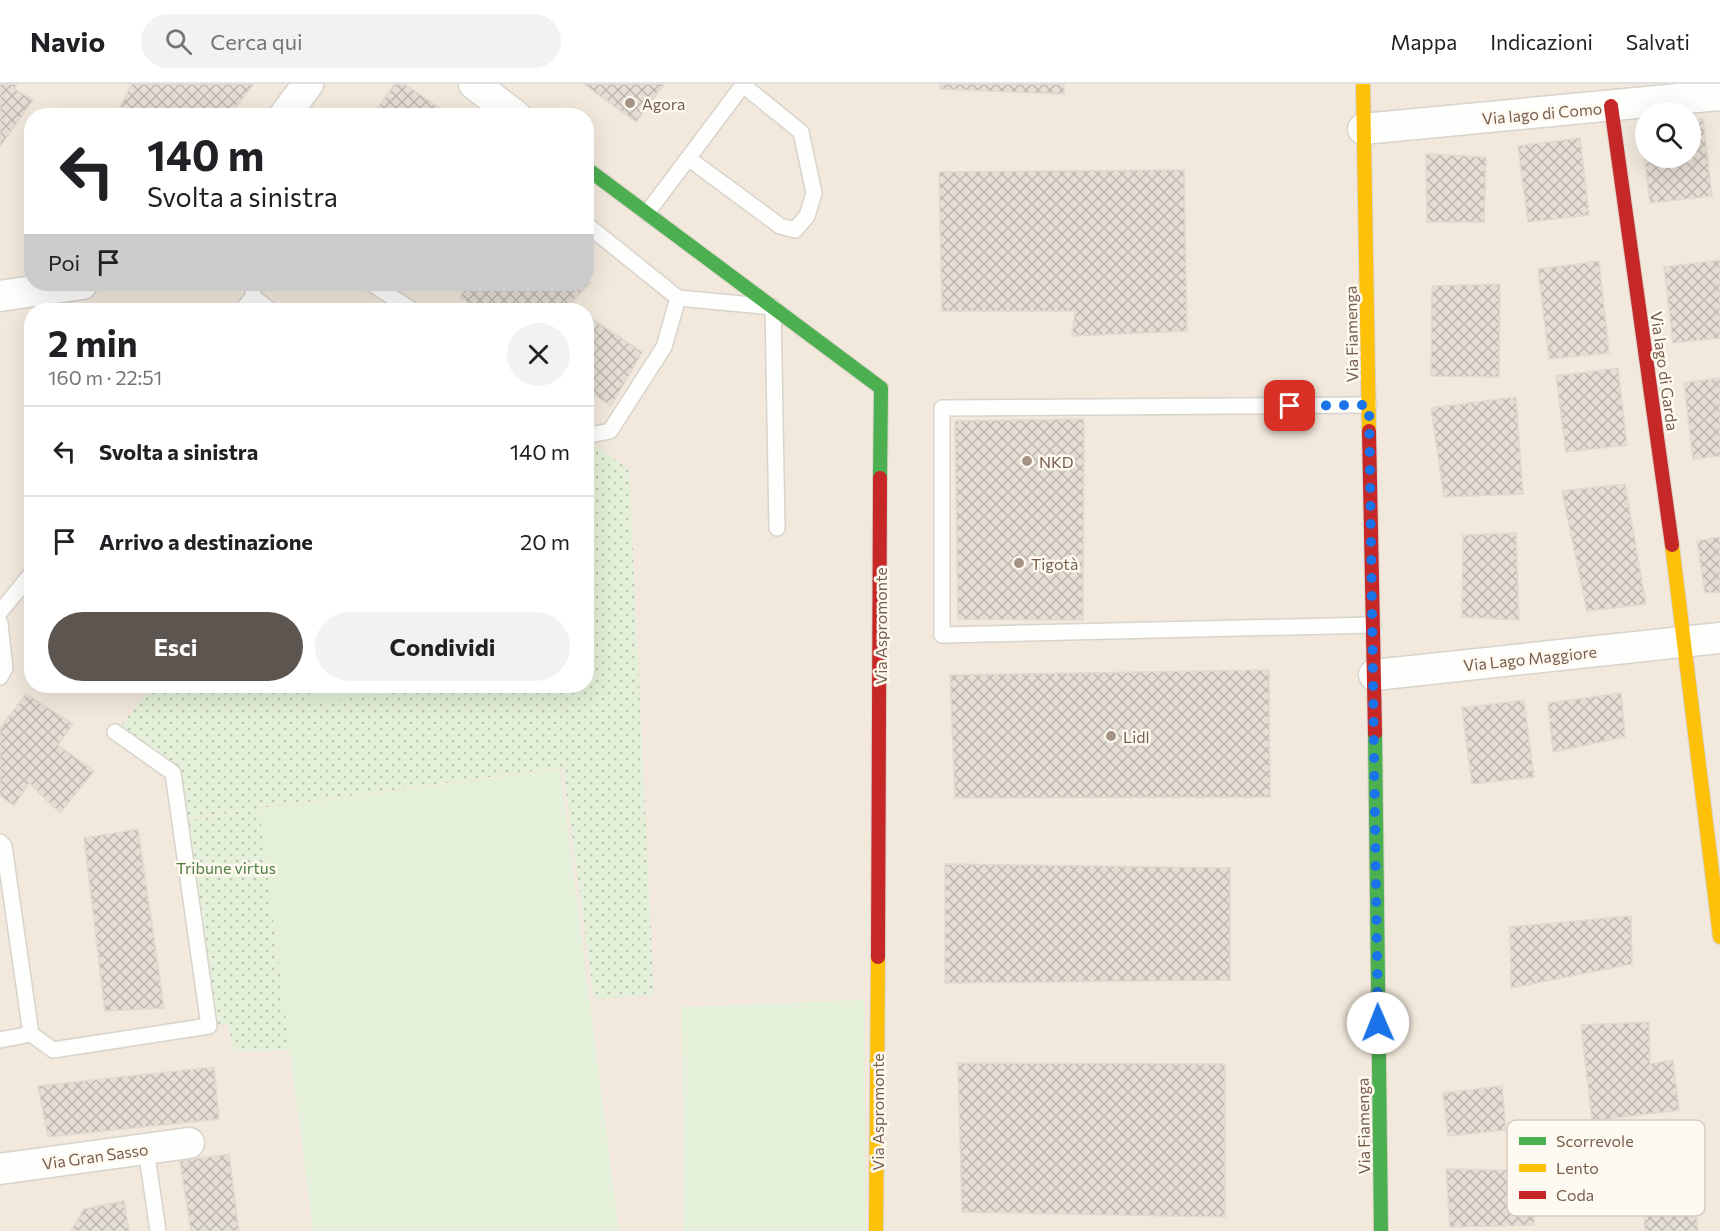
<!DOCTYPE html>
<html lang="it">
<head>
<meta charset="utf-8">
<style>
	body { margin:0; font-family:Commissioner,sans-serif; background:#f2f2f2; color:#202124; height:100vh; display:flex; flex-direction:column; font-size:22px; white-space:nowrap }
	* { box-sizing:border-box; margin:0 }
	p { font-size:20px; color:#757577 }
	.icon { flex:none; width:33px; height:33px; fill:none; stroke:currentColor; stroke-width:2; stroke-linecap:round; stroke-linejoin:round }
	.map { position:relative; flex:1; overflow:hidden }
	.drawer { position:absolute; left:24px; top:219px; width:570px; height:390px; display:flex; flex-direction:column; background:#fff; border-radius:24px; box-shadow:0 6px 24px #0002 }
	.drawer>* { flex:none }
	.guide { position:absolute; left:24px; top:24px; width:570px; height:183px; border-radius:24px; box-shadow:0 6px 24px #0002; background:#fff; color:#202124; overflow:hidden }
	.fabs { position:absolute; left:1635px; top:18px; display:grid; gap:12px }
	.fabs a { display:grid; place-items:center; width:66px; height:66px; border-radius:50%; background:#fff; box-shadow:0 6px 24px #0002; font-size:30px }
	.pin { position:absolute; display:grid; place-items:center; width:51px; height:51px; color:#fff; margin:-26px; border-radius:12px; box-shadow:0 3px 9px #0006 }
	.me { position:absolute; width:66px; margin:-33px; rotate:359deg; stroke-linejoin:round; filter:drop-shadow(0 0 4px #0008) }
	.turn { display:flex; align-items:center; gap:21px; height:126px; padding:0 24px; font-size:27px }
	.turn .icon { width:78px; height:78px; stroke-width:2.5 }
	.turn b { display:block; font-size:42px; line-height:51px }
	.then { display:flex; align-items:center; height:57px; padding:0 24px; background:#0003; gap:12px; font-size:22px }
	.round { display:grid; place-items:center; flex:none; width:63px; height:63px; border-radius:32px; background:#f2f2f2 }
	.summary { display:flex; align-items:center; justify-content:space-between; height:102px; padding:0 24px }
	h1 { font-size:36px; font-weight:700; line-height:45px }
	.cta { display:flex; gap:12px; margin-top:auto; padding:12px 24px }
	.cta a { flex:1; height:69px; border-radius:36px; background:#5c5550; color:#fff; font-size:24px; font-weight:700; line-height:69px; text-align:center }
	.cta a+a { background:#f2f2f2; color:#202124 }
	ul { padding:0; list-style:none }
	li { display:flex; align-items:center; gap:18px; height:90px; padding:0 24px; border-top:2px solid #e0e0e0 }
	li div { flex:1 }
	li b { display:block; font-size:22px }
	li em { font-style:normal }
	header { display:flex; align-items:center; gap:36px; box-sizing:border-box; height:84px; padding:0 30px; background:#fff; border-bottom:2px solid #e0e0e0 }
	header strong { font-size:28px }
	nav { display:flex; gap:33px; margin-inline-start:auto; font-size:21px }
	.search { width:420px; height:54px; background:#f2f2f2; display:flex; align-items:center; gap:15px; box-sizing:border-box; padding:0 21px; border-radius:33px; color:#757577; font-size:22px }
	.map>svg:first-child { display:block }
	.residential { fill:#f2e9dc; fill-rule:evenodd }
	.grass { fill:url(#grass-dots) }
	.pitch { fill:#e4f0d9 }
	.building { fill:url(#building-cross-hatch); stroke:#e2d9d0; stroke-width:1.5 }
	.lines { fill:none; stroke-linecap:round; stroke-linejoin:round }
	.lane-casing { stroke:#d8d3cc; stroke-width:18 }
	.street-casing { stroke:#d8d3cc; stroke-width:33 }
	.fast-casing { stroke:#d9d3cb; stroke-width:16 }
	.slow-casing { stroke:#d9d3cb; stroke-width:16 }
	.jam-casing { stroke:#d9d3cb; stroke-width:16 }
	.lane { stroke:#fefefc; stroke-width:15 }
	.street { stroke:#fefefc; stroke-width:30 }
	.fast { stroke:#4caf50; stroke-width:14 }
	.slow { stroke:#ffc107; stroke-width:14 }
	.jam { stroke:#c62828; stroke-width:14 }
	.route { stroke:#1a73e8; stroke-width:10; stroke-dasharray:0 18 }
	.poi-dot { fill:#a59485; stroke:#fffaf1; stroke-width:2 }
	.labels { text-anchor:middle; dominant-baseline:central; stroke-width:5; stroke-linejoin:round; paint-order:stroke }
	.poi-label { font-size:16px; fill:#785f4c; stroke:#fffaf1; text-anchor:start }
	.street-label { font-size:16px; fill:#785f4c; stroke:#fffaf1 }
	.park-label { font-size:16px; fill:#517e43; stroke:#fffaf1 }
	.key { fill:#fffaf1; stroke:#d6ccc0; stroke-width:1.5 }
	.key-label { font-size:16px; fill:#785f4c }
</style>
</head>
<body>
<header>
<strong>Navio</strong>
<div class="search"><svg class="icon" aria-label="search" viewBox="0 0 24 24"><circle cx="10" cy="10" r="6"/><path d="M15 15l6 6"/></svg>Cerca qui</div>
<nav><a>Mappa</a><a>Indicazioni</a><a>Salvati</a></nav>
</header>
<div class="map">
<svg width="1720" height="1147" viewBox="0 0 1720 1147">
	<defs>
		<pattern id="grass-dots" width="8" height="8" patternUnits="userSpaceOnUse" patternTransform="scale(1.5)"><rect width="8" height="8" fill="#e4f0d9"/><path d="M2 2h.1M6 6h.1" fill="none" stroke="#bec6b2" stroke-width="1.8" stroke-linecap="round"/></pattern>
		<pattern id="building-cross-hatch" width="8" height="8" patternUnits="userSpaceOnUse" patternTransform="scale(1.5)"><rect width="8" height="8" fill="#e5ded5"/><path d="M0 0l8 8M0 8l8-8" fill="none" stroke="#beb7af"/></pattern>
	</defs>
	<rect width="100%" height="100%" fill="#f9f6ee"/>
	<path class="residential" d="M0 0H1720V1147H0ZM1646 28H1690V74H1646ZM32 32H586V200H32ZM32 226H586V602H32Z"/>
	<polygon class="grass" points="587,356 629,385 654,911 594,915 563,683 259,724 290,966 234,968 228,940 209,942 180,738 240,727 182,735 175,686 117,647 152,602 586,602"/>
	<g class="pitch">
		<polygon points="310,602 444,602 312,619"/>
		<polygon points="560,685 619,1147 313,1147 259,725"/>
		<polygon points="864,916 866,1147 684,1147 682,923"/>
	</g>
	<g class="building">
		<polygon points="0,0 17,0 14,5 33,16 0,63"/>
		<polygon points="132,0 252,0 253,1 229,32 131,32 120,23"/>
		<polygon points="395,0 404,0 448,30 447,32 371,32"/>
		<polygon points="584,0 664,0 636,38"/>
		<polygon points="940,0 1064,0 1064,10 940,5"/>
		<polygon points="1703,35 1712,112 1650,119 1641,43 1646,43 1646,74 1690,74 1690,37"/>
		<polygon points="1580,54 1589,131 1528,138 1518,62"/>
		<polygon points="1426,70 1486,73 1484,138 1427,138"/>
		<polygon points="1184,86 1187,247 1072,252 1075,227 942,227 939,88"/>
		<polygon points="1720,176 1720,254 1673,259 1664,183"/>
		<polygon points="1599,177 1609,269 1549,275 1538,185"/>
		<polygon points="586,196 590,199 570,220 580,226 479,226 460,213 469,200 586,200"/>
		<polygon points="1500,200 1499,293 1431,292 1432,202"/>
		<polygon points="586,231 642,268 611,322 586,304"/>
		<polygon points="1618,284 1627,361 1566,368 1556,292"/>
		<polygon points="1720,294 1720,372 1693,375 1684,299"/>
		<polygon points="1516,313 1523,410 1444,413 1431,324"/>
		<polygon points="1084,335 1083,536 958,535 955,337"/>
		<polygon points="1625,400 1646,520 1587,527 1562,407"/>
		<polygon points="1516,449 1519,536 1462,533 1463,451"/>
		<polygon points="1720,453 1720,508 1705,509 1697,457"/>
		<polygon points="1269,586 1270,713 955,714 950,591"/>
		<polygon points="1621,609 1625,653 1553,668 1548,619"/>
		<polygon points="26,610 73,640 58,661 94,687 60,729 29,699 14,722 0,711 0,644"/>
		<polygon points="1524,616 1534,693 1472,700 1462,624"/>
		<polygon points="138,745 164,924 105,927 84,754"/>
		<polygon points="945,780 1230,784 1230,896 945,899"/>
		<polygon points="1631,832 1632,880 1511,904 1510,843"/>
		<polygon points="1649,938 1650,980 1673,976 1679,1026 1592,1037 1581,941"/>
		<polygon points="958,979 1225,980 1225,1133 962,1128"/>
		<polygon points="214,983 219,1035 48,1053 38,1002"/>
		<polygon points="1502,1002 1506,1046 1448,1052 1443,1009"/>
		<polygon points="1690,1059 1698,1147 1645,1147 1641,1069"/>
		<polygon points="229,1070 239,1147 191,1147 180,1077"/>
		<polygon points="1446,1085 1533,1087 1534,1141 1450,1143"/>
		<polygon points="124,1117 129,1147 71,1147 84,1125"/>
	</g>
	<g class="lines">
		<g class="lane-casing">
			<g id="lane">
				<polyline points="647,129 743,1 801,48 814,109 807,132 795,146 780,142 688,74"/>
				<polyline points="586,140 678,214 773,223 777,444"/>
				<polyline points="372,200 412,226"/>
				<polyline points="253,213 270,226"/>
				<polyline points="242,226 253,213 253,200"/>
				<polyline points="1369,321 942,324 942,551 1373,541"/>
				<polyline points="586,349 590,351 610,347 664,263 678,214"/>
				<polyline points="0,528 32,489"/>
				<polyline points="0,539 5,584 0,593"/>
				<polyline points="0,758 4,762 31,950 53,966 209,942 173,689 115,648"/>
				<polyline points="0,956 31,950"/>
				<polyline points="146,1065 158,1147"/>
			</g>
		</g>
		<g class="street-casing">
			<g id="street">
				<polyline points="474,0 516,32"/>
				<polyline points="284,32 308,0"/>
				<polyline points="1363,45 1720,11"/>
				<polyline points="0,212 82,200"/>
				<polyline points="1374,591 1720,554"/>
				<polyline points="0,1085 189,1059"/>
			</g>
		</g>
		<g class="fast-casing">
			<g id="fast">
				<polyline points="586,84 881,304 880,394"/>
				<polyline points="1375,649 1381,1147"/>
			</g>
		</g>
		<g class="slow-casing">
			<g id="slow">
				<polyline points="1363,0 1369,347"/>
				<polyline points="1672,461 1720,853"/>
				<polyline points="876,1147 878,873"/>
			</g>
		</g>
		<g class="jam-casing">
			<g id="jam">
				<polyline points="1611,22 1672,461"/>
				<polyline points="1369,347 1375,649"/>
				<polyline points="878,873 880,394"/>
			</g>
		</g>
		<use href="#lane" class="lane"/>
		<use href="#street" class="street"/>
		<use href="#fast" class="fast"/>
		<use href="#slow" class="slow"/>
		<use href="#jam" class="jam"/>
	</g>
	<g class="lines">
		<polyline class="route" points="1290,322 1369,321 1378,939"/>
	</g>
	<g class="poi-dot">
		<circle cx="630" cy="19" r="6"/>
		<circle cx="1027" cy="377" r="6"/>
		<circle cx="1019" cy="479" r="6"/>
		<circle cx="1111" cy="652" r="6"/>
	</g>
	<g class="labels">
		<g class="poi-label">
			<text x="642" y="19">Agora</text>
			<text x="1039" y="377">NKD</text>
			<text x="1031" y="479">Tigotà</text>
			<text x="1123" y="652">Lidl</text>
		</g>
		<g class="street-label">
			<text transform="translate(1542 29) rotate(-5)">Via lago di Como</text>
			<text transform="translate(1351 250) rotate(-91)">Via Fiamenga</text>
			<text transform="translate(1665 287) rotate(82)">Via lago di Garda</text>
			<text transform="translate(880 542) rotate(-90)">Via Aspromonte</text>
			<text transform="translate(1530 574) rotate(-6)">Via Lago Maggiore</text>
			<text transform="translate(877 1028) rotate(-90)">Via Aspromonte</text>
			<text transform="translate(1363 1042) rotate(-91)">Via Fiamenga</text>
			<text transform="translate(95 1072) rotate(-8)">Via Gran Sasso</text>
		</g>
		<g class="park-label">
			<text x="226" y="783">Tribune virtus</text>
		</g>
	</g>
	<rect x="1507" y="1036" width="198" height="96" rx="9" class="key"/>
	<rect x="1519" y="1053" width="27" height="8" fill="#4caf50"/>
	<rect x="1519" y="1080" width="27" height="8" fill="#ffc107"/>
	<rect x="1519" y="1107" width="27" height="8" fill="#c62828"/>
	<g class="key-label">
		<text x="1556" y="1063">Scorrevole</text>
		<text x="1556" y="1090">Lento</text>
		<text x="1556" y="1117">Coda</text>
	</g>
</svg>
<div class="fabs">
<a><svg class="icon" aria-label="search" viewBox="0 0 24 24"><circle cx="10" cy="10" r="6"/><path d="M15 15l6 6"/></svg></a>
</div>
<div class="pin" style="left:1290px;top:322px;background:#d93025"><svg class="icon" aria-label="arrive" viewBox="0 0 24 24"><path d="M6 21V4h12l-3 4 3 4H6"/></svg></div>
<svg class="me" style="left:1378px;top:939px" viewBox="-20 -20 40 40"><circle r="19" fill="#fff"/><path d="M0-13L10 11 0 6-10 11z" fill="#1a73e8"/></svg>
<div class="guide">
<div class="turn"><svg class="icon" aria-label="left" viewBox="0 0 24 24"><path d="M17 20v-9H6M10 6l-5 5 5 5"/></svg><div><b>140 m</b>Svolta a sinistra</div></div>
<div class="then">Poi<svg class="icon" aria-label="arrive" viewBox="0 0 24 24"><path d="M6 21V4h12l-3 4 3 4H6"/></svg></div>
</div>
<section class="drawer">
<div class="summary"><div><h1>2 min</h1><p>160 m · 22:51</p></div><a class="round"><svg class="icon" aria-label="close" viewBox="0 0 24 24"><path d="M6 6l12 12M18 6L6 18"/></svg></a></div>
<ul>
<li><svg class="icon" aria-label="left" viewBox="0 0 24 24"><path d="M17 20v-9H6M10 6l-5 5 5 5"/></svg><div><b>Svolta a sinistra</b></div><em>140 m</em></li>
<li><svg class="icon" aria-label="arrive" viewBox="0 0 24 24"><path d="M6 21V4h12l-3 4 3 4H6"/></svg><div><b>Arrivo a destinazione</b></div><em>20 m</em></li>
</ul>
<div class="cta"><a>Esci</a><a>Condividi</a></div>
</section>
</div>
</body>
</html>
